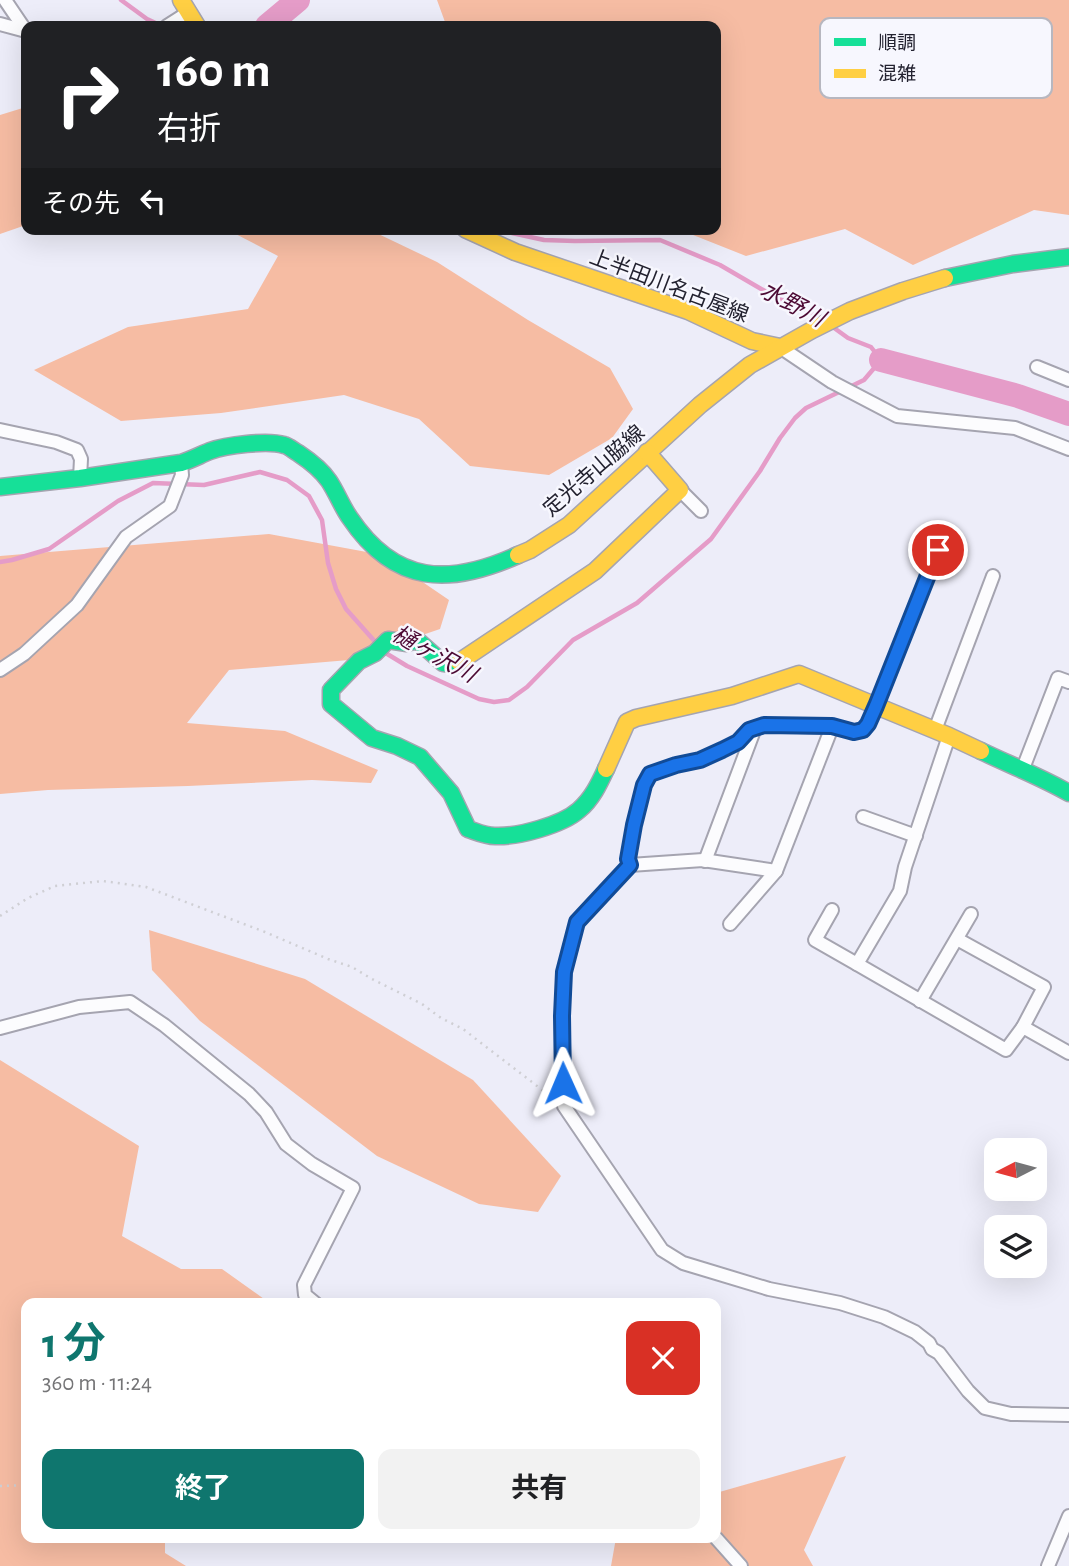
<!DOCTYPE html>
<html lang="ja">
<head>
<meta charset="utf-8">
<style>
	body { margin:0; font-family:"Alegreya Sans","Noto Sans JP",sans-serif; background:#f2f2f2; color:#202124; height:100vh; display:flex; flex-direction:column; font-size:26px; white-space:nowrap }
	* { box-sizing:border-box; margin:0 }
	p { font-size:23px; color:#757577 }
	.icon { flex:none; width:38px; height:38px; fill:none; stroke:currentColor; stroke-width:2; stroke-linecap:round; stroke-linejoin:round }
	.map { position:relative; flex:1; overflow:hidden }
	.details { position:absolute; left:21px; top:1298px; width:700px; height:245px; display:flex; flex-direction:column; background:#fff; border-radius:14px; box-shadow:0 7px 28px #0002 }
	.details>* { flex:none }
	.guide { position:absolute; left:21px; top:21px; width:700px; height:214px; border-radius:14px; box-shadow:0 7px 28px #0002; background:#202124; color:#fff; overflow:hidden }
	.needle { width:46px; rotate:264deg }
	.buttons { position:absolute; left:984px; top:1138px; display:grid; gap:14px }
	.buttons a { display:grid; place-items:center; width:63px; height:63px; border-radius:14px; background:#fff; box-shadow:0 7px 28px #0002; font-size:35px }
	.pin { position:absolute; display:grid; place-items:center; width:60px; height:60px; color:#fff; margin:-30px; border:4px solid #fff; border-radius:50%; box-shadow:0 2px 7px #0007 }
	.me { position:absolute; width:77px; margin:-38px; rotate:359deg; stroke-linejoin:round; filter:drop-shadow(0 0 5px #0008) }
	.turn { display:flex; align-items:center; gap:24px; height:147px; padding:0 21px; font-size:32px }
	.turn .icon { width:91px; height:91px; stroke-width:2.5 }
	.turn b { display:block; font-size:49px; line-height:60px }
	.then { display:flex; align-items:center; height:66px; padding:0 21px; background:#0003; gap:14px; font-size:26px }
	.round { display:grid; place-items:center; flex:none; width:74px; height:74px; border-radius:14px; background:#f2f2f2 }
	.head { display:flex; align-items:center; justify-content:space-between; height:119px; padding:0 21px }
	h1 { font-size:42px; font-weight:700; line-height:52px; color:#0f766e }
	.action { display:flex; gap:14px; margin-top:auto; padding:14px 21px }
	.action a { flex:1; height:80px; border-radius:14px; background:#0f766e; color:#fff; font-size:28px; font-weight:700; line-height:80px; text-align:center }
	.action a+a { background:#f2f2f2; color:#202124 }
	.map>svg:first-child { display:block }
	.forest { fill:#f6bca3 }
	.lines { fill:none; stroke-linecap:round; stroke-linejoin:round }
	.stream { stroke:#e59cc8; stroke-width:4.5 }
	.river { stroke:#e59cc8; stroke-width:24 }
	.street-casing { stroke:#a5a4b0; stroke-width:16 }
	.fast-casing { stroke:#a5a4b0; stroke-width:19 }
	.slow-casing { stroke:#a5a4b0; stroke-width:19 }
	.path { stroke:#cfcfd4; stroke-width:2.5; stroke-dasharray:2 5; stroke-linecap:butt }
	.street { stroke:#fcfcfe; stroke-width:12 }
	.fast { stroke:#16e098; stroke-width:16 }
	.slow { stroke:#ffcf43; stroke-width:16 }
	.route-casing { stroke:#114b97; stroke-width:18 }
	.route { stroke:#1a73e8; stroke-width:12 }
	.labels { text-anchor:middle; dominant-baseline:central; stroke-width:5; stroke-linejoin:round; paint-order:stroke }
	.street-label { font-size:21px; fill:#232230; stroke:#f7f7fe }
	.water-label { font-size:23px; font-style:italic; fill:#4c0a34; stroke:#f7f7fe }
	.key { fill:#f7f7fe; stroke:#b7b7c0; stroke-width:2 }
	.key-label { font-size:19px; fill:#232230 }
</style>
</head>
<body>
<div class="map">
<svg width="1069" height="1566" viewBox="0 0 1069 1566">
	<rect width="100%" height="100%" fill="#ededf9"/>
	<g class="forest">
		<polygon points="437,0 1069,0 1069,215 1034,210 913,265 845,229 746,256 678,229 716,229 716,26 448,26 445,22"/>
		<polygon points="26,107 26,225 0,234 0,115"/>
		<polygon points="226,229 368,229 437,262 528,320 610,368 633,409 612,438 549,475 470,466 419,419 344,395 221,413 121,421 34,370 128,327 248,309 278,256"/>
		<polygon points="269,534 383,555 449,600 440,629 349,660 229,670 187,723 285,731 378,770 371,783 312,780 188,786 48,790 0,794 0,556"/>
		<polygon points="149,930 305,979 473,1080 561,1176 538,1212 479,1204 377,1156 200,1021 152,970"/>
		<polygon points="0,1060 139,1146 122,1236 181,1269 222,1269 271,1304 26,1304 26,1538 165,1538 165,1553 186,1566 0,1566"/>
		<polygon points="846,1456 804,1550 813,1566 611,1566 616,1538 716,1538 716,1493"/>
	</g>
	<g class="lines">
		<g class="stream">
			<polyline points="121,0 147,19 162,26"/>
			<polyline points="506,229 512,233 544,240 575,241 660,240 720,265 775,297 818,316 823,320"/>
			<polyline points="0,562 12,560 49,549 118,501 153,483 204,485 260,472 287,480 309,496 322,520 328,563 336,589 346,609 378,645"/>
			<polyline points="384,652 407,666 479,699 494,702 509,700 527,687 573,640 637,603 711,539 760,471 780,438 795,418 806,408 864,380 881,360 871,347 848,338 830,325"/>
		</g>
		<g class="river">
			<polyline points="267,26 298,0"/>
			<polyline points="881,360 1018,396 1069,414"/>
		</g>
		<g class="street-casing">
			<g id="street">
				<polyline points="5,0 26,31"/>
				<polyline points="0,24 26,31"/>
				<polyline points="167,26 189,12"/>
				<polyline points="780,347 832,382 897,416 1015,428 1069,449"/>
				<polyline points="1037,367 1069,380"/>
				<polyline points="0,430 56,442 77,450 81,459 80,478"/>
				<polyline points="680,490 701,511"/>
				<polyline points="0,670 24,654 77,605 126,537 170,506 182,475 181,463"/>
				<polyline points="935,730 993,576"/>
				<polyline points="949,736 905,867 900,891 857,964 1006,1050 1023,1027 1069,1053"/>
				<polyline points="1022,771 1058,678 1069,682"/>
				<polyline points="863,817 916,836"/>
				<polyline points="705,861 755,728"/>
				<polyline points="630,865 628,859 634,825 644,785 650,774 676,765 700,760 722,750 738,742 749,730 764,725 832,727 854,732 863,730 868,724 876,706 938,550"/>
				<polyline points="776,871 832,727"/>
				<polyline points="832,910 815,940 857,964"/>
				<polyline points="730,924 776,871 703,860 630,865 577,922 564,972 562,1016 564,1106 662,1250 683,1263 769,1289 840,1303 884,1317 915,1332 929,1343 932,1349 939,1353 968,1391 985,1408 1011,1414 1069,1415"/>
				<polyline points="957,939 1044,987 1023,1027"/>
				<polyline points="920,1001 971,914"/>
				<polyline points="0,1028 79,1007 130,1002 164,1025 249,1094 266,1112 286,1144 312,1164 353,1188 304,1285 305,1295 316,1304"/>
				<polyline points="716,1538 741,1566"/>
				<polyline points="1048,1566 1069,1516"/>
			</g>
		</g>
		<g class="fast-casing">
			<g id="fast">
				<polyline points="945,278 1013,264 1069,257"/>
				<path d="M0 487 80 478 181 463C191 460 200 455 210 451 226 445 268 440 284 445 289 446 294 451 298 453 310 461 321 469 329 481 337 493 342 507 350 518 395 585 449 586 518 555"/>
				<path d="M459 662 455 665 443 663 417 640 407 643 388 640 375 653 359 661 331 690V704L372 738 397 746 420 757 451 793 468 829C477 832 485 836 495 836 518 837 562 825 579 810 592 799 599 784 606 769"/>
				<path d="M981 751C1010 765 1041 777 1069 793"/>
			</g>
		</g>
		<g class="slow-casing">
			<g id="slow">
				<polyline points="181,0 197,26"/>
				<polyline points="465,229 515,252 688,311 752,341 780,347"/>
				<polyline points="518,555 530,550 569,525 700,405 750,365 812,330 850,311 903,291 945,278"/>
				<polyline points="459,662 595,571 680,490 647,452"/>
				<polyline points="606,769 627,722 636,718 732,696 799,674 949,736 981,751"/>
			</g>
		</g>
		<g class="path">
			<polyline points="0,916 28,898 55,886 103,881 146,887 265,932 328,959 352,967 372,979 422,1004 441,1018 463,1029 550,1096"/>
			<polyline points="0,1486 26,1485"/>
		</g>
		<use href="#street" class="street"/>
		<use href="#fast" class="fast"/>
		<use href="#slow" class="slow"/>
	</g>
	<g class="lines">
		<g class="route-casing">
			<polyline id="route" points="563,1083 562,1016 564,972 577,922 630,865 628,859 634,825 644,785 650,774 676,765 700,760 722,750 738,742 749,730 764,725 832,726 854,732 863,730 868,724 876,706 938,550"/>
		</g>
		<use href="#route" class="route"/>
	</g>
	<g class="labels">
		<g class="street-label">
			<text transform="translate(669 286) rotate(21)">上半田川名古屋線</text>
			<text transform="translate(594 471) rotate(-41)">定光寺山脇線</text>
		</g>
		<g class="water-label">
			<text transform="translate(792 305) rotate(28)">水野川</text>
			<text transform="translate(434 655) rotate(29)">樋ヶ沢川</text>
		</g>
	</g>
	<rect x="820" y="18" width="232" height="80" rx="10" class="key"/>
	<rect x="834" y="38" width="32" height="8" fill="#16e098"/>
	<rect x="834" y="69" width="32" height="9" fill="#ffcf43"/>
	<g class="key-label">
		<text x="878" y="49">順調</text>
		<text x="878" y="80">混雑</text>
	</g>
</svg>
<div class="buttons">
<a><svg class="needle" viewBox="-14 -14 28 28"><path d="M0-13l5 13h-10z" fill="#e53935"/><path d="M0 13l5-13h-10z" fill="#757577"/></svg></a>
<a><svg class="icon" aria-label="layers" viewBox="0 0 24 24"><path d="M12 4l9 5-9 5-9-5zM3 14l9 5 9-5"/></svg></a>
</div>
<div class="pin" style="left:938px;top:550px;background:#d93025"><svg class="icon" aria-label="arrive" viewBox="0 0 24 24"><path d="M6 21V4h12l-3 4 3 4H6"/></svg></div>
<svg class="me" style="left:563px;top:1083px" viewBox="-20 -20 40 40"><path d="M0-17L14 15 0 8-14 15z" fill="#1a73e8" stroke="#fff" stroke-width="4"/></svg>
<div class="guide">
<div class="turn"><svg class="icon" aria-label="right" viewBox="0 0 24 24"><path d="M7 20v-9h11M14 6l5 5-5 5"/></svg><div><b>160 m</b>右折</div></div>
<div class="then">その先<svg class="icon" aria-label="left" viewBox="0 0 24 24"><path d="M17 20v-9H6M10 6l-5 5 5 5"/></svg></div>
</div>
<section class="details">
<div class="head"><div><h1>1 分</h1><p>360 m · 11:24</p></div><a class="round" style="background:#d93025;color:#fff"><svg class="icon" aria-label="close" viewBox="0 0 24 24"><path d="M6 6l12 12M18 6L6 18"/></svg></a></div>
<div class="action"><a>終了</a><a>共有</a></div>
</section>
</div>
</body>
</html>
